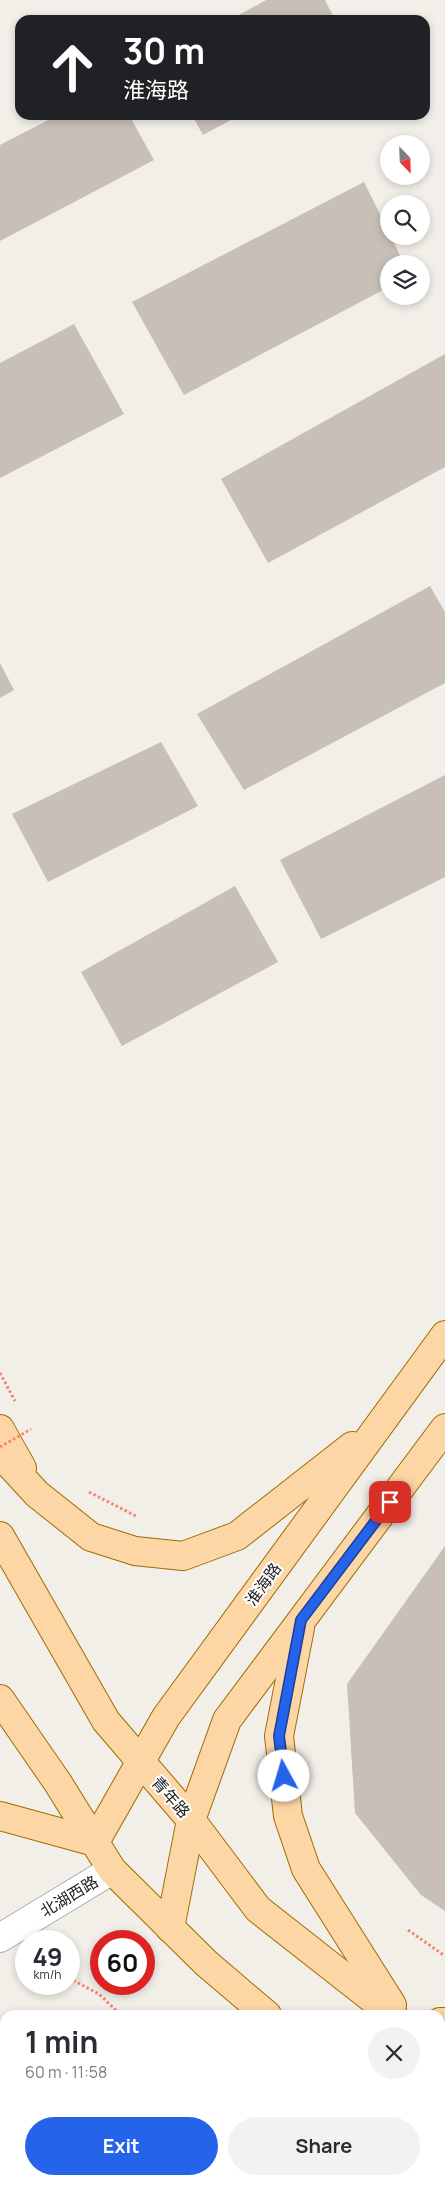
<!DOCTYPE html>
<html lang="en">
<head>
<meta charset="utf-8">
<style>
	body { margin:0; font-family:Manrope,"Noto Sans SC",sans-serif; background:#f2f2f3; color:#2b2b33; height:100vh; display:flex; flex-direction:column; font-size:19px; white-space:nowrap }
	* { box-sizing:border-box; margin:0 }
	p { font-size:16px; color:#7c7c81 }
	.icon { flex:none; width:28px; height:28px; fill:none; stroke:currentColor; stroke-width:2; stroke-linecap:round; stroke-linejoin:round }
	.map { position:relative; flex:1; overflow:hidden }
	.sheet { position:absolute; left:0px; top:2010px; width:445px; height:175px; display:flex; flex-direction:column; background:#fff; border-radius:15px 15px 0 0; box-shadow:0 2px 8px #0003 }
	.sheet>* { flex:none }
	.hud { position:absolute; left:15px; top:15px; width:415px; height:105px; border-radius:15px; box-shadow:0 2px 8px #0003; background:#202124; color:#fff; overflow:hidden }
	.needle { width:32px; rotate:157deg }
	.tools { position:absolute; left:380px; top:135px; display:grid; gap:10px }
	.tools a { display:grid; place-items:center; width:50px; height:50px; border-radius:50%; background:#fff; box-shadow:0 2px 8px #0003; font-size:25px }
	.speed { position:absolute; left:15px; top:1930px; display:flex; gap:10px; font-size:25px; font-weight:700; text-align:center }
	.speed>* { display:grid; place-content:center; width:65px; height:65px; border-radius:50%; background:#fff; box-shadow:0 2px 8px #0003; line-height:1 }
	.speed small { font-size:12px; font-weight:400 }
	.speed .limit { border:8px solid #d22; background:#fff; color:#111 }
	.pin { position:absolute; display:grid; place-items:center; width:42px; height:42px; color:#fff; margin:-21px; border-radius:10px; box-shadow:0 2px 8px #0006 }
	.me { position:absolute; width:55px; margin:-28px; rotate:354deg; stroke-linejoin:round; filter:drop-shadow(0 0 4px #0008) }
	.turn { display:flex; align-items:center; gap:18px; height:105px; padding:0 25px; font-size:22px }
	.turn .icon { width:65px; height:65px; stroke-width:2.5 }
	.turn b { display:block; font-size:35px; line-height:42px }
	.round { display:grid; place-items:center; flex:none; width:52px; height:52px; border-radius:26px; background:#f2f2f3 }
	.head { display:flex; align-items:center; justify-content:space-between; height:85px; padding:0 25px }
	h1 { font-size:30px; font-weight:700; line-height:38px }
	.cta { display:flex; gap:10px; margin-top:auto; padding:10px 25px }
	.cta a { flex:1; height:58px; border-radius:30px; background:#2563eb; color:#fff; font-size:20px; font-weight:700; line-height:58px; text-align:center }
	.cta a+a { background:#f2f2f3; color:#2b2b33 }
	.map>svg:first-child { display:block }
	.building { fill:#c7bfb8 }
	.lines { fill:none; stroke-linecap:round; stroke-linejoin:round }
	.minor-casing { stroke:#a9a9a9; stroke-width:30 }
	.major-casing { stroke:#a06b00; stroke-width:30 }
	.path { stroke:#fa8072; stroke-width:3; stroke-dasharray:2.5 2.5; stroke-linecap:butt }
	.minor { stroke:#fff; stroke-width:28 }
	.major { stroke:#fcd6a4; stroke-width:28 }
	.path-bridge { stroke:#fa8072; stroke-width:3; stroke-dasharray:2.5 2.5; stroke-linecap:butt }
	.route-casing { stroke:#184099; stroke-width:12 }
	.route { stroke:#2563eb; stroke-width:9 }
	.labels { text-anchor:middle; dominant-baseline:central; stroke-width:4; stroke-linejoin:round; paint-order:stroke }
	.street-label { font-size:16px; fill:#222; stroke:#fff }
</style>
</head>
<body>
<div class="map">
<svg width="445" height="2185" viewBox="0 0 445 2185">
	<rect width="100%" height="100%" fill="#f2efe9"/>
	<g class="building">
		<polygon points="266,0 325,0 335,20 230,20"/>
		<polygon points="58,115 129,115 154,160 0,241 0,145"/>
		<polygon points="192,115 240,115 203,135"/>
		<polygon points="364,182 389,232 389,236 391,236 404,264 389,264 389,287 184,395 132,302"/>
		<polygon points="74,324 124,414 0,478 0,363"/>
		<polygon points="445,354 445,467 268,563 221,479"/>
		<polygon points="430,586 445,612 445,683 244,790 197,714"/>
		<polygon points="0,663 14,690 0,698"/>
		<polygon points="161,742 198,806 48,882 12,814"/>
		<polygon points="445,775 445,877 321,939 280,860"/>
		<polygon points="235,886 278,962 122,1046 81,972"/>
		<polygon points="445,1546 445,1911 421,1895 355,1813 347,1684"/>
	</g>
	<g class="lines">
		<g class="minor-casing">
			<polyline id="minor" points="0,1938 112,1870"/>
		</g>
		<g class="major-casing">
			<g id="major">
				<polyline points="0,1429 22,1468"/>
				<polyline points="0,1454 37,1494 91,1537 135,1551 183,1556 237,1536 352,1446"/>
				<polyline points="0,1536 106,1721 191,1820 258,1909 393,2015"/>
				<polyline points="300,1628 279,1736 288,1816 306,1869 392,2005"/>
				<polyline points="0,1699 58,1783 112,1870 206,1963 267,2015"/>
				<polyline points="0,1816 95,1842 166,1717 445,1335"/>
				<polyline points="170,1928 191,1820 227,1720 445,1428"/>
				<polyline points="440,2022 445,2022"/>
				<polyline points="440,2049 445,2052"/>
				<polyline points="440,2159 445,2162"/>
				<polyline points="387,2180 390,2185"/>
			</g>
		</g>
		<g class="path">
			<polyline points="0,1373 15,1401"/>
			<polyline points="89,1492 136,1516"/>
			<polyline points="408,1930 445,1956"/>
			<polyline points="69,1978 99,1994 121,2015"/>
			<polyline points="302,2180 308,2185"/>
		</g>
		<use href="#minor" class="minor"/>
		<use href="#major" class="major"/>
		<polyline class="path-bridge" points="0,1447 31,1429"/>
	</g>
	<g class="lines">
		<g class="route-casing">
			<polyline id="route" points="284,1776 279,1736 301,1620 390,1502"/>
		</g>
		<use href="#route" class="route"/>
	</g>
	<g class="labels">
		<g class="street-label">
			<text transform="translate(263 1584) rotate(-54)">淮海路</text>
			<text transform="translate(171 1797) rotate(49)">青年路</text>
			<text transform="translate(69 1896) rotate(-31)">北湖西路</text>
		</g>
	</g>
</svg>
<div class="tools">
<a><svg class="needle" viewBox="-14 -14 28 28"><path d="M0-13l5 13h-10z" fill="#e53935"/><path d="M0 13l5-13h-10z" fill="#7c7c81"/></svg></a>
<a><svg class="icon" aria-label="search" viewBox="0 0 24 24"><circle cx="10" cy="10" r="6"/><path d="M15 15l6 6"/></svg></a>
<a><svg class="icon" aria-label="layers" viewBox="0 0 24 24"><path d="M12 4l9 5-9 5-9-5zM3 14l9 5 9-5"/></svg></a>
</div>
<div class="speed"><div>49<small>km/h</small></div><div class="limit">60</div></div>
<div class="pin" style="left:390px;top:1502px;background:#d93025"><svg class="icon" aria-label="arrive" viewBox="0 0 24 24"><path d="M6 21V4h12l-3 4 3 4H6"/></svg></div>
<svg class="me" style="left:284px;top:1776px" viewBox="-20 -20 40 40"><circle r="19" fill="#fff"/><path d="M0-13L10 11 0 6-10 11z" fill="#2563eb"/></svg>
<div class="hud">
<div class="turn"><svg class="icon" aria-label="ahead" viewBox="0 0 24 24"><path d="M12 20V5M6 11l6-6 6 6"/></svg><div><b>30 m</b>淮海路</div></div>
</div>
<section class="sheet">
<div class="head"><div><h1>1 min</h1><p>60 m · 11:58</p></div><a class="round"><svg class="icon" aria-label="close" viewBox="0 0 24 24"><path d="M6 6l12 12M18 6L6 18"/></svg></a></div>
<div class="cta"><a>Exit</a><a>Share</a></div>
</section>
</div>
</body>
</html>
